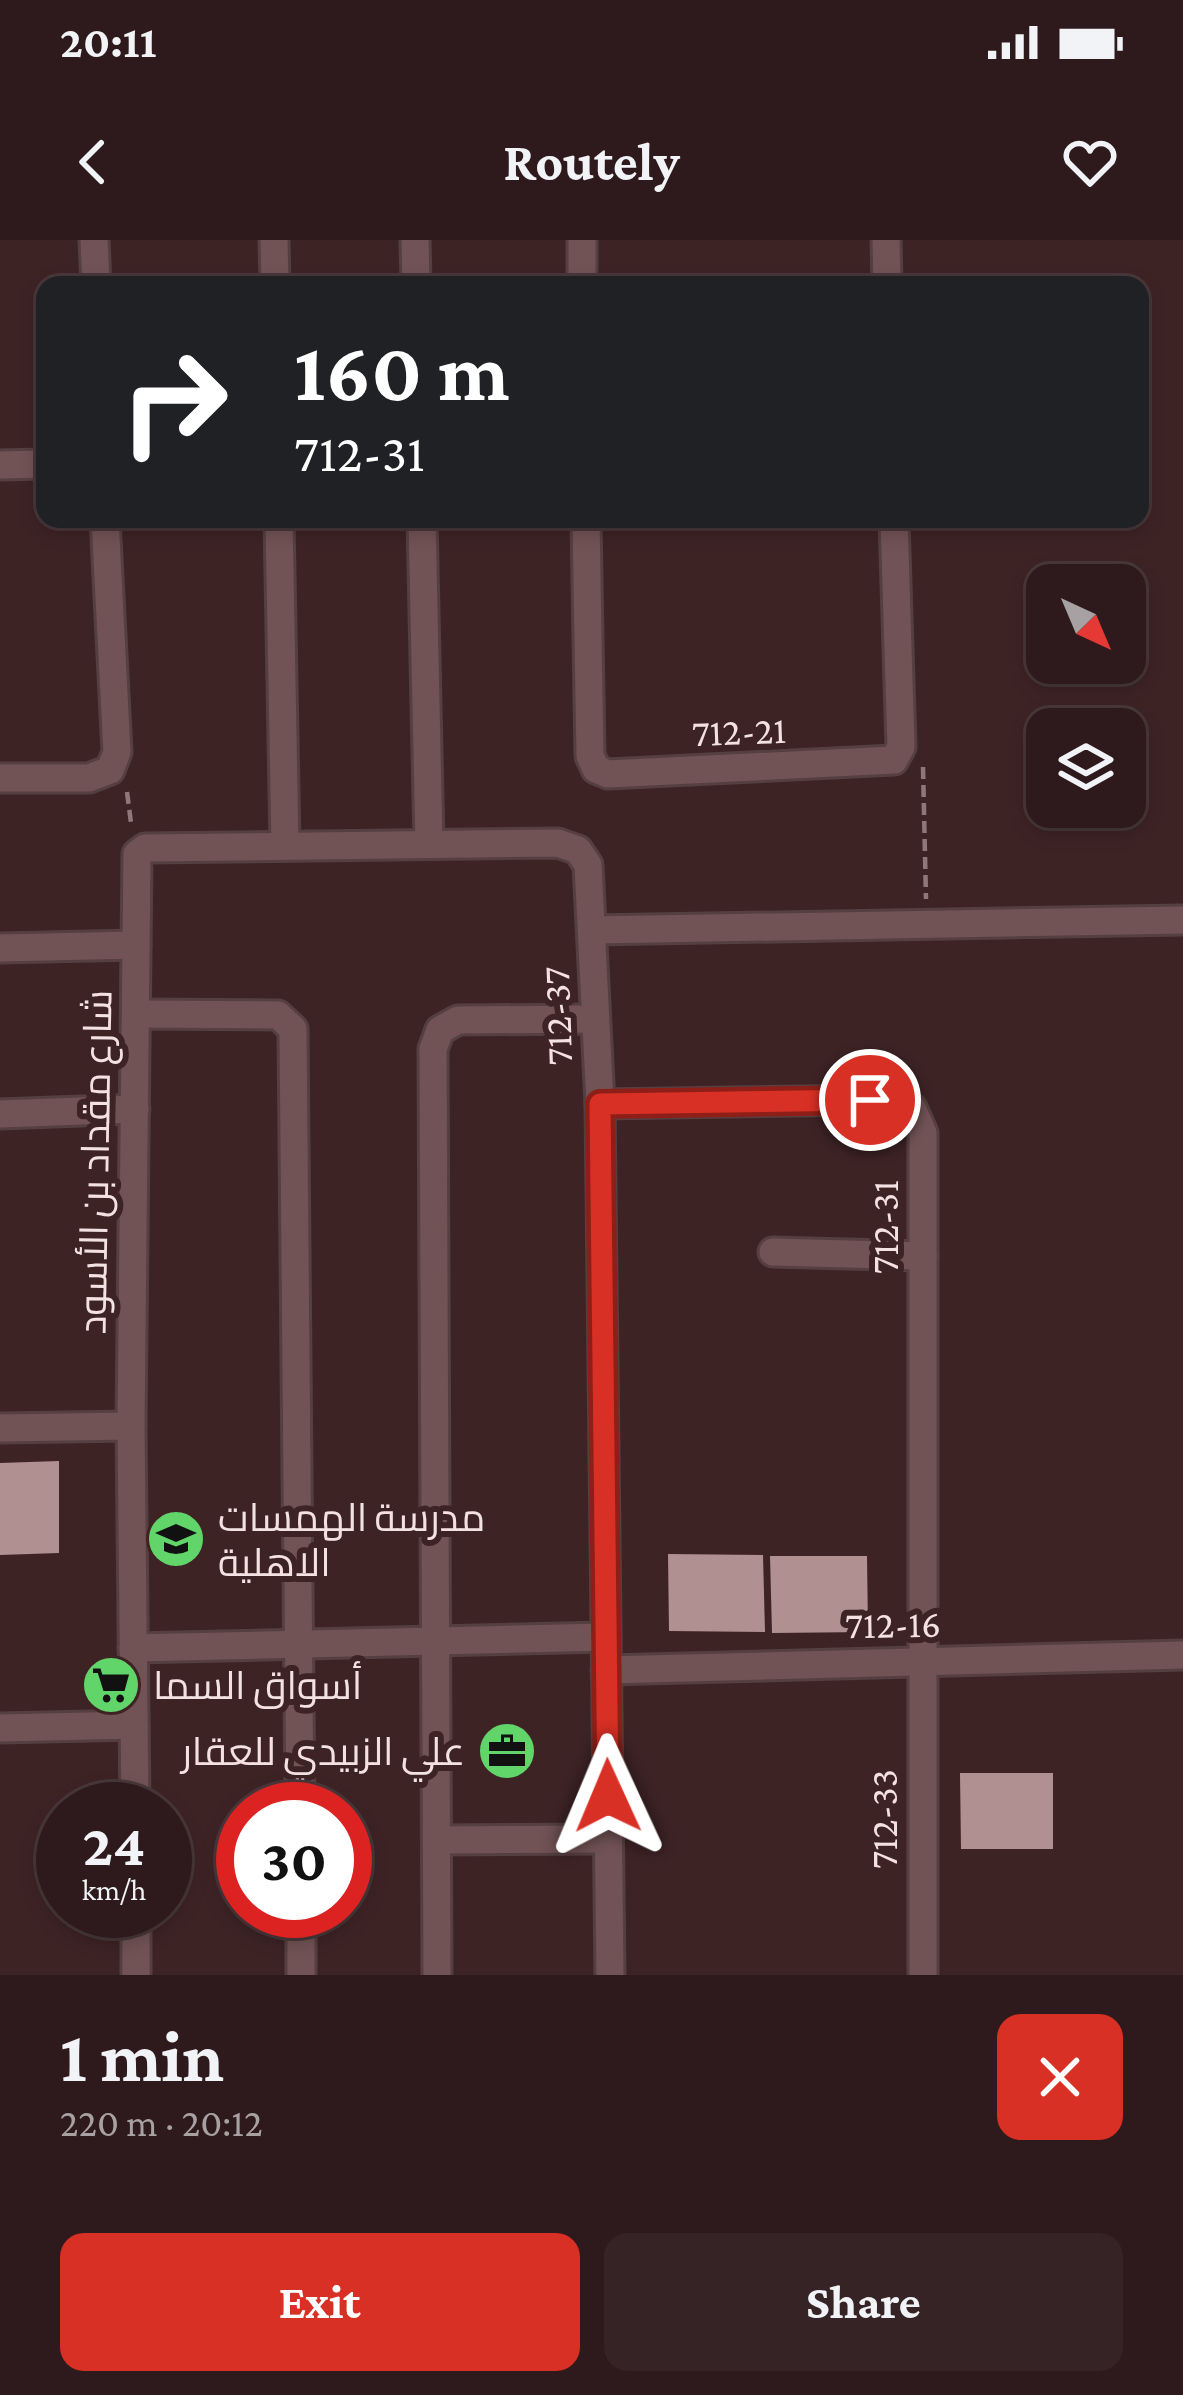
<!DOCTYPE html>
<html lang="en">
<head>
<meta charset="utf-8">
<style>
	body { margin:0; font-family:"Crimson Pro",Cairo,serif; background:#362325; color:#f1f3f6; height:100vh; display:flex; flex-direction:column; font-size:45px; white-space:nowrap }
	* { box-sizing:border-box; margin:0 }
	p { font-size:39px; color:#a7a1a3 }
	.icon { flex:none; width:66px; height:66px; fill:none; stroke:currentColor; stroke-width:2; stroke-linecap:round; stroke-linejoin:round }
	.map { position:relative; height:1735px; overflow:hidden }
	.drawer { display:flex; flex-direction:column; background:#2e1a1c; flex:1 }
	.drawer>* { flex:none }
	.banner { position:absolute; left:36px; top:36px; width:1113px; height:252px; border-radius:24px; box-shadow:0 6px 18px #0003,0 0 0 3px #49383b; background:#202124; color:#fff; overflow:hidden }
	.needle { width:78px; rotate:136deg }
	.buttons { position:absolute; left:1026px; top:324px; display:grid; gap:24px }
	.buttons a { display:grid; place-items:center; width:120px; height:120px; border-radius:24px; background:#2e1a1c; box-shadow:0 6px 18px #0003,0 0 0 3px #49383b; font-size:60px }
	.speed { position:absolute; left:36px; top:1542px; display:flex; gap:24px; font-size:60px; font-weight:700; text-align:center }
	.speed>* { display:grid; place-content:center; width:156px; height:156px; border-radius:50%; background:#2e1a1c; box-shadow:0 6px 18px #0003,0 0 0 3px #49383b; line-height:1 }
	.speed small { font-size:30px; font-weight:400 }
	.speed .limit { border:18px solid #d22; background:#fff; color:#111 }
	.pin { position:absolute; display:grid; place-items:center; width:102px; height:102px; color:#fff; margin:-51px; border:6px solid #fff; border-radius:50%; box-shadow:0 3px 12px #0007 }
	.me { position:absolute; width:132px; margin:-66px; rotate:359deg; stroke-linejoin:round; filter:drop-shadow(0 0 9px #0008) }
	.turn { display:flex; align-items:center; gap:42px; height:252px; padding:0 60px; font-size:54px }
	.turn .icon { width:156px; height:156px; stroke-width:2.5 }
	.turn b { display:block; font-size:84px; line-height:102px }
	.round { display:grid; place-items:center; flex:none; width:126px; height:126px; border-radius:24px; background:#362325 }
	.summary { display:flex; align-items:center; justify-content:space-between; height:204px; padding:0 60px }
	h1 { font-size:72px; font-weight:700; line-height:90px }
	.button { display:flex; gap:24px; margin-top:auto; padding:24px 60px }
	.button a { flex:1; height:138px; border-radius:24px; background:#d93025; color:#fff; font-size:48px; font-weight:700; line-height:138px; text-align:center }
	.button a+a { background:#362325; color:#f1f3f6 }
	.status { display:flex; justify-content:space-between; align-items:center; height:84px; padding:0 60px; background:#2e1a1c; direction:ltr }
	.status svg { height:33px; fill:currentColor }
	header { display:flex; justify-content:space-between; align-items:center; height:156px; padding:0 60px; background:#2e1a1c; font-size:54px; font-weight:700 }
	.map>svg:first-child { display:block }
	.building { fill:#b19091 }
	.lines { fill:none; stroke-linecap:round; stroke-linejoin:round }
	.minor-casing { stroke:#563f41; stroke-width:33 }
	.path { stroke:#90787a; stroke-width:4.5; stroke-dasharray:12 6; stroke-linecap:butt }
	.minor { stroke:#725355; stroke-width:27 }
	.route-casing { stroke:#8d1f18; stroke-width:30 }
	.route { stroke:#d93025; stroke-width:21 }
	.labels { text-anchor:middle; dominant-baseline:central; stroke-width:12; stroke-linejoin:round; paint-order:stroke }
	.street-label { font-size:39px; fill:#f4e1e2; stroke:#3e2325 }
	.poi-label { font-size:39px; fill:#f4e1e2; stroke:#3e2325; text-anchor:start }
</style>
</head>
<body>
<div class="status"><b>20:11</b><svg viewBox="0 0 49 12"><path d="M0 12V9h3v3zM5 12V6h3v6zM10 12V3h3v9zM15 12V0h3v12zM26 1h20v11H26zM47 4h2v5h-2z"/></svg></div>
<header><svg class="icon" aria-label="back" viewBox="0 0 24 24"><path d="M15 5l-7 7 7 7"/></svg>Routely<svg class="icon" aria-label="heart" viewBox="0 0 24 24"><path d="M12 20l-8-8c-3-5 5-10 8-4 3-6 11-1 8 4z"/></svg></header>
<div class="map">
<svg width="1183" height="1735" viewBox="0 0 1183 1735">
	<rect width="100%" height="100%" fill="#3e2325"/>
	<g class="building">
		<polygon points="59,1221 59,1313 0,1315 0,1223"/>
		<polygon points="668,1314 763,1315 765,1392 669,1391"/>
		<polygon points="770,1316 867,1316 868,1392 772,1393"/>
		<polygon points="960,1533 1053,1533 1053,1609 961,1609"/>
	</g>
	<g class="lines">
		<g class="minor-casing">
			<g id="minor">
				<polyline points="94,0 96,45"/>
				<polyline points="274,0 275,45"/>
				<polyline points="415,0 416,45"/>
				<polyline points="582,0 582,45"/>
				<polyline points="886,0 887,45"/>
				<polyline points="0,225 45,224"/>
				<polyline points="279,279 285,606"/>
				<polyline points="422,279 429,604"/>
				<polyline points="586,279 590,516 596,529 608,534 894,520 901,507 894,279"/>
				<polyline points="0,538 89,538 110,530 117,512 105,279"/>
				<polyline points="593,690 1183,680"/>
				<polyline points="0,708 136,705"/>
				<polyline points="136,774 278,775 293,789 300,1569"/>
				<polyline points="600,864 870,860 912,868 923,893 923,1735"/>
				<polyline points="0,874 135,869"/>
				<polyline points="773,1012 923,1016"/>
				<polyline points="0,1188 131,1186"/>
				<polyline points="133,1408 606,1397"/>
				<polyline points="606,1430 1183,1415"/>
				<polyline points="0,1488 134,1485"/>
				<polyline points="135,1569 131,1186 137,614 145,608 558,603 578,610 588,625 600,864 610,1735"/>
				<polyline points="438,1600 608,1599"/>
				<polyline points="136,1671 136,1735"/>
				<polyline points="301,1671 301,1735"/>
				<polyline points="437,1735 433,809 440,790 458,780 594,779"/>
			</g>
		</g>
		<g class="path">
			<polyline points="923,527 926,659"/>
			<polyline points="127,552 131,583"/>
		</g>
		<use href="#minor" class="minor"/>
	</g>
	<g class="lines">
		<g class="route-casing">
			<polyline id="route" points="608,1556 600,864 870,860"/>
		</g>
		<use href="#route" class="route"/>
	</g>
	<defs>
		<g id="school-disc" transform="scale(3)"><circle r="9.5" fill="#61d46a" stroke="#3e2325"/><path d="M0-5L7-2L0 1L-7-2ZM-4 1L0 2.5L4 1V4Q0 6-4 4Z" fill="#111"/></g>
		<g id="supermarket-disc" transform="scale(3)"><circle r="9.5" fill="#61d46a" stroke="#3e2325"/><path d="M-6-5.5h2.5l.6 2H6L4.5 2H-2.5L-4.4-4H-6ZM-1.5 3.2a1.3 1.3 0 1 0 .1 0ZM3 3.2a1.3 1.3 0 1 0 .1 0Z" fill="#111"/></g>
		<g id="office-disc" transform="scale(3)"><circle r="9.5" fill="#61d46a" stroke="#3e2325"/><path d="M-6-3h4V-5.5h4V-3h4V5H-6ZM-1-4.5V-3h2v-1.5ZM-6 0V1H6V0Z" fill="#111"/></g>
	</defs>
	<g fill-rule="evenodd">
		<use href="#school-disc" x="176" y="1299"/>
		<use href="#supermarket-disc" x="111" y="1445"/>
		<use href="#office-disc" x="507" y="1511"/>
	</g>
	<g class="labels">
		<g class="street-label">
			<text transform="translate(739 491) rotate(-2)">712-21</text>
			<text transform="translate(557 776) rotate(-92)">712-37</text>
			<text transform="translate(95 922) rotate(-89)">شارع مقداد بن الأسود</text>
			<text transform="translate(884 987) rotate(-90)">712-31</text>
			<text transform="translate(893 1384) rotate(-1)">712-16</text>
			<text transform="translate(883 1579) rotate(-90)">712-33</text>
		</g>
		<g class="poi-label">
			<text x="218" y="1277">مدرسة الهمسات<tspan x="218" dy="45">الاهلية</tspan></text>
			<text x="153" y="1445">أسواق السما</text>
			<text x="465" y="1511" text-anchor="end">علي الزبيدي للعقار</text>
		</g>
	</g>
</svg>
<div class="buttons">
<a><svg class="needle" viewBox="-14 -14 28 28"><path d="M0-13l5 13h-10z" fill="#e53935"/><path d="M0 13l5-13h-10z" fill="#a7a1a3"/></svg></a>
<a><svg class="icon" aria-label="layers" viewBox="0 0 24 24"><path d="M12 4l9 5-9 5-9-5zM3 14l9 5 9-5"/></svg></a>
</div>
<div class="speed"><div>24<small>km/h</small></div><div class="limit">30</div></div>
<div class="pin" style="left:870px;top:860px;background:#d93025"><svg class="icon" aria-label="arrive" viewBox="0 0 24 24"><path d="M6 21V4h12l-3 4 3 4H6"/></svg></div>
<svg class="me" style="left:608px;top:1556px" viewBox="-20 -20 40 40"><path d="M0-17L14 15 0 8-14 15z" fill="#d93025" stroke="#fff" stroke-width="4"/></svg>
<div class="banner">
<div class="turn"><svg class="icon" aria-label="right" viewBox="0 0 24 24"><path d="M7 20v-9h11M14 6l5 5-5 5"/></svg><div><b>160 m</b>712-31</div></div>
</div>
</div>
<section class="drawer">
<div class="summary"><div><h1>1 min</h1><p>220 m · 20:12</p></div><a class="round" style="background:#d93025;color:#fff"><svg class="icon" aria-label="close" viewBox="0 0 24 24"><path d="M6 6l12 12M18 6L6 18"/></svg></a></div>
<div class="button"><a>Exit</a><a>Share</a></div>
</section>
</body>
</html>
